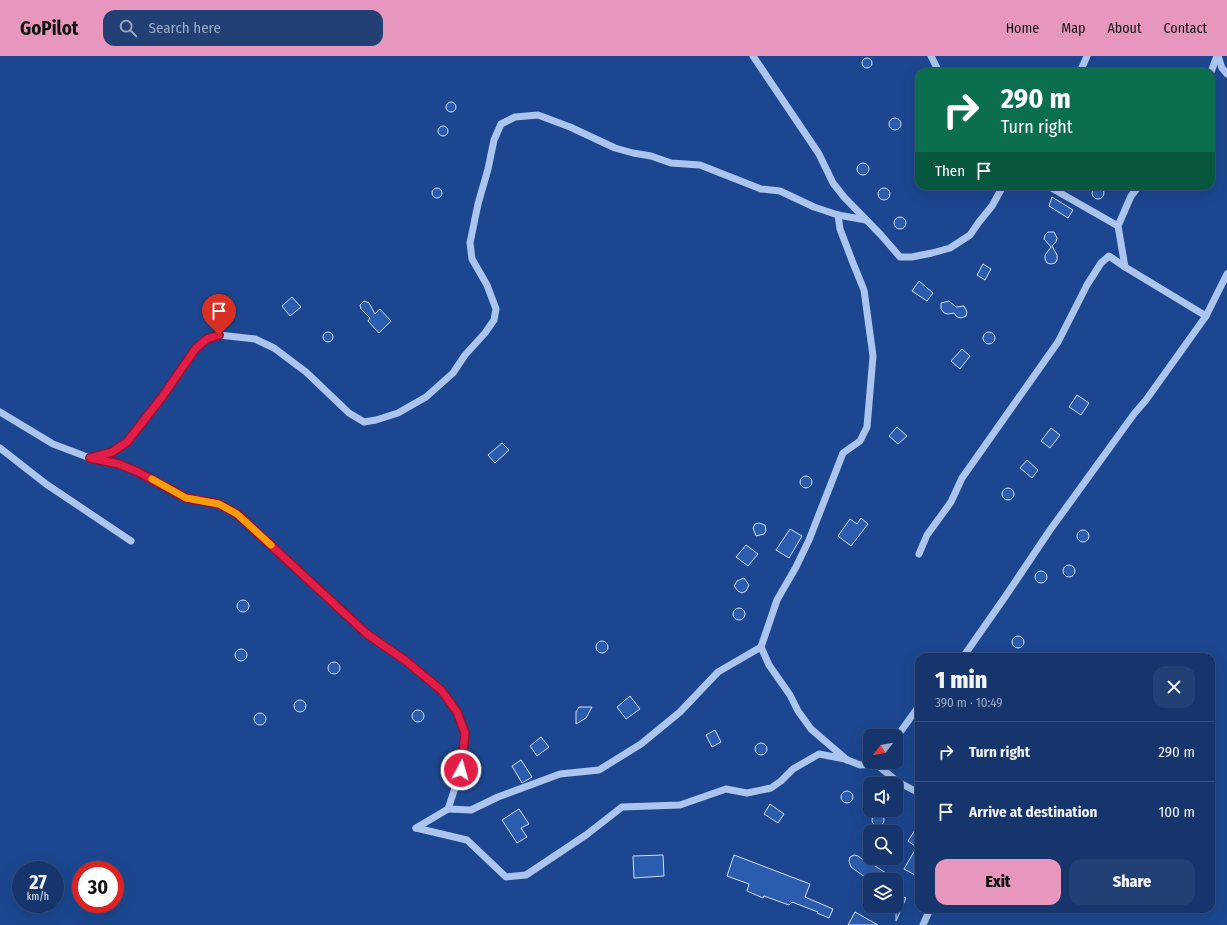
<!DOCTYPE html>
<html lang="en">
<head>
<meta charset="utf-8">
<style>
	body { margin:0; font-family:"Fira Sans Condensed",sans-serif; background:#224074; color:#f1f3f6; height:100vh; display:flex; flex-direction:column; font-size:15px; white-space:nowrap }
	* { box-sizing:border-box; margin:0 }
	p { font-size:13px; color:#9dabc2 }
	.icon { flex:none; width:22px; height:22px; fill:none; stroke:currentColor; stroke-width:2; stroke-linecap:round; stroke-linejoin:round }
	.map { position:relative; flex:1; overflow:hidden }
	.drawer { position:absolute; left:915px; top:597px; width:300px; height:260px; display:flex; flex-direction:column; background:#15356c; border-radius:12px; box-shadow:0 4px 16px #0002,0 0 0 1px #34507f }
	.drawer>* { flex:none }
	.top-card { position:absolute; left:915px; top:12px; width:300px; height:122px; border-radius:12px; box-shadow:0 4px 16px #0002,0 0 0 1px #34507f; background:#0b6e4f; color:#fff; overflow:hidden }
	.needle { width:26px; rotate:239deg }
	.tools { position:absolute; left:863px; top:673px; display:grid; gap:8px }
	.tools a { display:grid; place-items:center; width:40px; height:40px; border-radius:8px; background:#15356c; box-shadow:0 4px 16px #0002,0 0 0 1px #34507f; font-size:20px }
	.speed { position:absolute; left:12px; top:805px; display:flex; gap:8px; font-size:20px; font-weight:700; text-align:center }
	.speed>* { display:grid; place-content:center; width:52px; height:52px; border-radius:50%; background:#15356c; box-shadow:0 4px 16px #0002,0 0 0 1px #34507f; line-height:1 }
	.speed small { font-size:10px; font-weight:400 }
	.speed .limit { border:6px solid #d22; background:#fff; color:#111 }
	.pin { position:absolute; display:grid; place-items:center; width:34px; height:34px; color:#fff; margin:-41px -17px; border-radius:50% 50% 50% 0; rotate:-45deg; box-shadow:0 0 4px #0007 }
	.pin .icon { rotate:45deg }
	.me { position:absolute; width:44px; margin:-22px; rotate:6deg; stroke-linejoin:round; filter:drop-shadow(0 0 3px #0008) }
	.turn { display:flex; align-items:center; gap:14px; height:84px; padding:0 20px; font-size:18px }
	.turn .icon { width:52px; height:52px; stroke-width:2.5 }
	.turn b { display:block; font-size:28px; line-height:34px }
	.then { display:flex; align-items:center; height:38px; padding:0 20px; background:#0003; gap:8px; font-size:15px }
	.round { display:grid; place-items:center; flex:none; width:42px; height:42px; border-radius:12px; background:#224074 }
	.overview { display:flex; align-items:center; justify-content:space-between; height:68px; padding:0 20px }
	h1 { font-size:24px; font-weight:800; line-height:30px }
	.action { display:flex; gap:8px; margin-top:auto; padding:8px 20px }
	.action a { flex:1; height:46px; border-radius:12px; background:#e797bd; color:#111; font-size:16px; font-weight:800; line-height:46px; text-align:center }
	.action a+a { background:#224074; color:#f1f3f6 }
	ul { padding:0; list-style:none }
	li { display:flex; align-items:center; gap:12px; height:60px; padding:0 20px; border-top:1px solid #34507f }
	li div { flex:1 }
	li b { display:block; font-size:15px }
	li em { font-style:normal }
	header { display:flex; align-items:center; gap:24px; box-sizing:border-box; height:56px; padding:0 20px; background:#e797bd; color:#111 }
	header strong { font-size:19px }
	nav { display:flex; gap:22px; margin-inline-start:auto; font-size:14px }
	.search { width:280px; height:36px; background:#224074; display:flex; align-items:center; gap:10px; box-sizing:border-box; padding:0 14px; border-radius:12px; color:#9dabc2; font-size:15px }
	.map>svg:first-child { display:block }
	.building { fill:#2c5cad; stroke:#d1e1fa }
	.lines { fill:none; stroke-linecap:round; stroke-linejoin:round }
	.minor { stroke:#abc5ee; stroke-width:7 }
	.route-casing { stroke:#92132f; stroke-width:10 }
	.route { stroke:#e11d48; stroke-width:7 }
	.slow { stroke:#f59e0b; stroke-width:7 }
</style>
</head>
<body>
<header>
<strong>GoPilot</strong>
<div class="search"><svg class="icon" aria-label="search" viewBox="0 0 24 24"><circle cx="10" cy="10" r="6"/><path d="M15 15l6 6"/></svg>Search here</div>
<nav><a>Home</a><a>Map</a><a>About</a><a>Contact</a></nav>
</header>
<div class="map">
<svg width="1227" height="869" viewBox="0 0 1227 869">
	<rect width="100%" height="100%" fill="#1c4790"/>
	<g class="building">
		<circle cx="867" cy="7" r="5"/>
		<circle cx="451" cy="51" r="5"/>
		<circle cx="895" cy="68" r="6"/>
		<circle cx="443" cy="75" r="5"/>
		<circle cx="863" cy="113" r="6"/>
		<circle cx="1098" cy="137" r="6"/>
		<circle cx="884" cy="138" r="6"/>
		<circle cx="437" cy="137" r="5"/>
		<polygon points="1052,141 1073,154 1068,162 1049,150"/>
		<circle cx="900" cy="167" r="6"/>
		<polygon points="1048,176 1054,176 1057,182 1056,186 1052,190 1057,199 1057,204 1055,207 1051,208 1047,207 1045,203 1045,199 1051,191 1044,183 1045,179"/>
		<polygon points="983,208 991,213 985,224 977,219"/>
		<polygon points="919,225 933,237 927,245 912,235"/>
		<polygon points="292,241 301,251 290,260 282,250"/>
		<polygon points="364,245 369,247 375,258 380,253 391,265 379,277 368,265 370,262 361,253 360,249"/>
		<polygon points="949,245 956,251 964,250 967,256 966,260 961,262 957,261 954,257 948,258 944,257 941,253 941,247"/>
		<circle cx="989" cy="282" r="6"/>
		<circle cx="328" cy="281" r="5"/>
		<polygon points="962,293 970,300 960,313 951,305"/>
		<polygon points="1077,339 1089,347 1081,359 1069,351"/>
		<polygon points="897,371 907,380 898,388 889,380"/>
		<polygon points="1051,372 1060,379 1050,392 1041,385"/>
		<polygon points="502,387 509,394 495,407 488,399"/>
		<polygon points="1027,404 1038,414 1032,422 1020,412"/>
		<circle cx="806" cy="426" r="6"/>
		<circle cx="1008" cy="438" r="6"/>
		<polygon points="861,462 868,468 851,490 838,480 850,463 857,468"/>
		<polygon points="759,467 765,469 766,475 764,478 756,480 753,472 755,468"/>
		<polygon points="790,473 802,480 789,502 776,494"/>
		<circle cx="1083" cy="480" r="6"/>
		<polygon points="746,489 758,498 748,510 736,501"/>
		<circle cx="1069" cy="515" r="6"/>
		<circle cx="1041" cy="521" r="6"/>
		<polygon points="744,522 749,529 746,535 742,537 738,535 734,530 737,525"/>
		<circle cx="243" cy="550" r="6"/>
		<circle cx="739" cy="558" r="6"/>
		<circle cx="1018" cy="586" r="6"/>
		<circle cx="602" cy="591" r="6"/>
		<circle cx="241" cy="599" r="6"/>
		<circle cx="334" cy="612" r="6"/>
		<polygon points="630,640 640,653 626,663 617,651"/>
		<circle cx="300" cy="650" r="6"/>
		<polygon points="579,651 592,651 586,662 576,668 576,656"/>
		<circle cx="418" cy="660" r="6"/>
		<circle cx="260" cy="663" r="6"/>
		<polygon points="715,674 721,686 712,691 706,679"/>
		<polygon points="541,681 549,691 537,700 530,690"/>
		<circle cx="761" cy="693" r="6"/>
		<polygon points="521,704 532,721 522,727 512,710"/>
		<circle cx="847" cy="741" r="6"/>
		<polygon points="770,748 784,758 778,767 764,758"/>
		<polygon points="519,753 529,768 521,772 527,781 517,787 502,764"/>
		<circle cx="878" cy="764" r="6"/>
		<polygon points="919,768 919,784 915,790 908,785"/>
		<polygon points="919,787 919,821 904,813"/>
		<polygon points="663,799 664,820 634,822 633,800"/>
		<polygon points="734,799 810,828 805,841 833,853 829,862 817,857 818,856 792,846 789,849 764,840 763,842 747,835 749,828 727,820"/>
		<polygon points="854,799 858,800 866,806 867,805 886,817 882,824 869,824 851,811 849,805 850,801"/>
		<polygon points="896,837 906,842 896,865"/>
		<polygon points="855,856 878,869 848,869"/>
	</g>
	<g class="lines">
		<g class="minor">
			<polyline points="753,0 819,98 833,127 844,141 881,179 900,201 912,201 932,197 950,192 970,179 979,166 992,150 1003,130"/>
			<polyline points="931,0 939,16"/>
			<polyline points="1218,0 1222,12 1227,18"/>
			<polyline points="1080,16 1087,0"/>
			<polyline points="1211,16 1217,0"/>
			<polyline points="1048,130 1118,170 1125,211"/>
			<polyline points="838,159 840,173 853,207 864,234 873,300 867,371 860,385 843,397 809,484 796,511 777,544 761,591 769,609 790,639 798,655 811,673 847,704"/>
			<polyline points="1118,170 1131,140 1139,130"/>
			<polyline points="0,356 53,388 90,402 119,408 138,416 186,443 219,448 237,458 367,578 406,605 441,634 457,656 465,677 461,714 448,753 416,772"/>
			<polyline points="0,392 46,428 131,485"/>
			<polyline points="90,402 112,396 127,386 162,341 196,292 207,283 219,279 255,283 274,292 306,316 349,357 364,366 376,364 398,357 426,341 453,317 465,299 485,277 494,264 496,253 487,229 472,203 470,187 478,148 488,113 494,84 501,68 515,61 538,59 570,71 615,92 633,97 651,100 671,107 700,109 761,133 780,135 814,151 838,159 866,164"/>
			<polyline points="919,498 927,479 951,446 962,422 1058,286 1087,229 1101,207 1109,200 1125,211 1206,260"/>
			<polyline points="963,601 1005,541 1050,474 1134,358 1146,344 1206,260 1227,218"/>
			<polyline points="896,682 919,650"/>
			<polyline points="876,708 898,726 919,737"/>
			<polyline points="448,753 471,754 498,741 560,718 599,714 641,688 680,656 718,616 761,591"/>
			<polyline points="416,772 467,784 506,821 526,819 586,779 622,751 680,749 726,733 747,737 771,732 781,725 793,713 819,698 845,703 860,709 876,708 878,706"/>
			<polyline points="923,869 930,853"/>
		</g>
	</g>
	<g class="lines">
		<g class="route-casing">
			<polyline id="route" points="219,279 207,283 196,292 162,341 127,386 112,396 90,402 119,408 138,416 186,442 219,448 237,458 367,578 406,605 441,634 457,656 465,677 461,714"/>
		</g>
		<use href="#route" class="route"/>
		<polyline class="slow" points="152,423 186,442 219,448 237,458 271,489"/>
	</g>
</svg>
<div class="tools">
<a><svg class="needle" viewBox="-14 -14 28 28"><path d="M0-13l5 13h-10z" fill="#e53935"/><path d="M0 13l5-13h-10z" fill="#9dabc2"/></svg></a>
<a><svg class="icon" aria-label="sound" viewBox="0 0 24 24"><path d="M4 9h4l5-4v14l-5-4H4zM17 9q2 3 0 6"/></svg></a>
<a><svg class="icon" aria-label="search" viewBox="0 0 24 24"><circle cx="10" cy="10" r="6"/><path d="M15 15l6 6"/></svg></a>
<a><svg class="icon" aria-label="layers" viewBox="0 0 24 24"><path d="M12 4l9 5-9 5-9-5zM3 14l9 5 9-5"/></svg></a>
</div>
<div class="speed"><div>27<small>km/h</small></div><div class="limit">30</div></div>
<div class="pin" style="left:219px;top:279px;background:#d93025"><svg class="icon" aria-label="arrive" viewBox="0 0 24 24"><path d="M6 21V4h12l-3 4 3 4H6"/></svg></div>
<svg class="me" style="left:461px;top:714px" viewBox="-20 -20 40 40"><circle r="17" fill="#e11d48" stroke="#fff" stroke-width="3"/><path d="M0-11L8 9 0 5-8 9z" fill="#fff"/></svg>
<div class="top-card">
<div class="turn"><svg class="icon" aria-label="right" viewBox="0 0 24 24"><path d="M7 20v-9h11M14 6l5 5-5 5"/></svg><div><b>290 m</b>Turn right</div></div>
<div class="then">Then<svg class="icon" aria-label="arrive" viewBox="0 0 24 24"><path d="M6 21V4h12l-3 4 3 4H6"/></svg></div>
</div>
<section class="drawer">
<div class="overview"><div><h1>1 min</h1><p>390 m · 10:49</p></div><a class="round"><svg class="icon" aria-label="close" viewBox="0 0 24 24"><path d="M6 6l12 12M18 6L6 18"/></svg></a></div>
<ul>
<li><svg class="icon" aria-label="right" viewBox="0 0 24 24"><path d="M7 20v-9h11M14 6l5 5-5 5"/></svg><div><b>Turn right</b></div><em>290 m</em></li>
<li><svg class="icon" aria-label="arrive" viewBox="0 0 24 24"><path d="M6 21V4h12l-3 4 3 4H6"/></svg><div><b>Arrive at destination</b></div><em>100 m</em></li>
</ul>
<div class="action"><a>Exit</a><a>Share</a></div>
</section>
</div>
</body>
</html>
